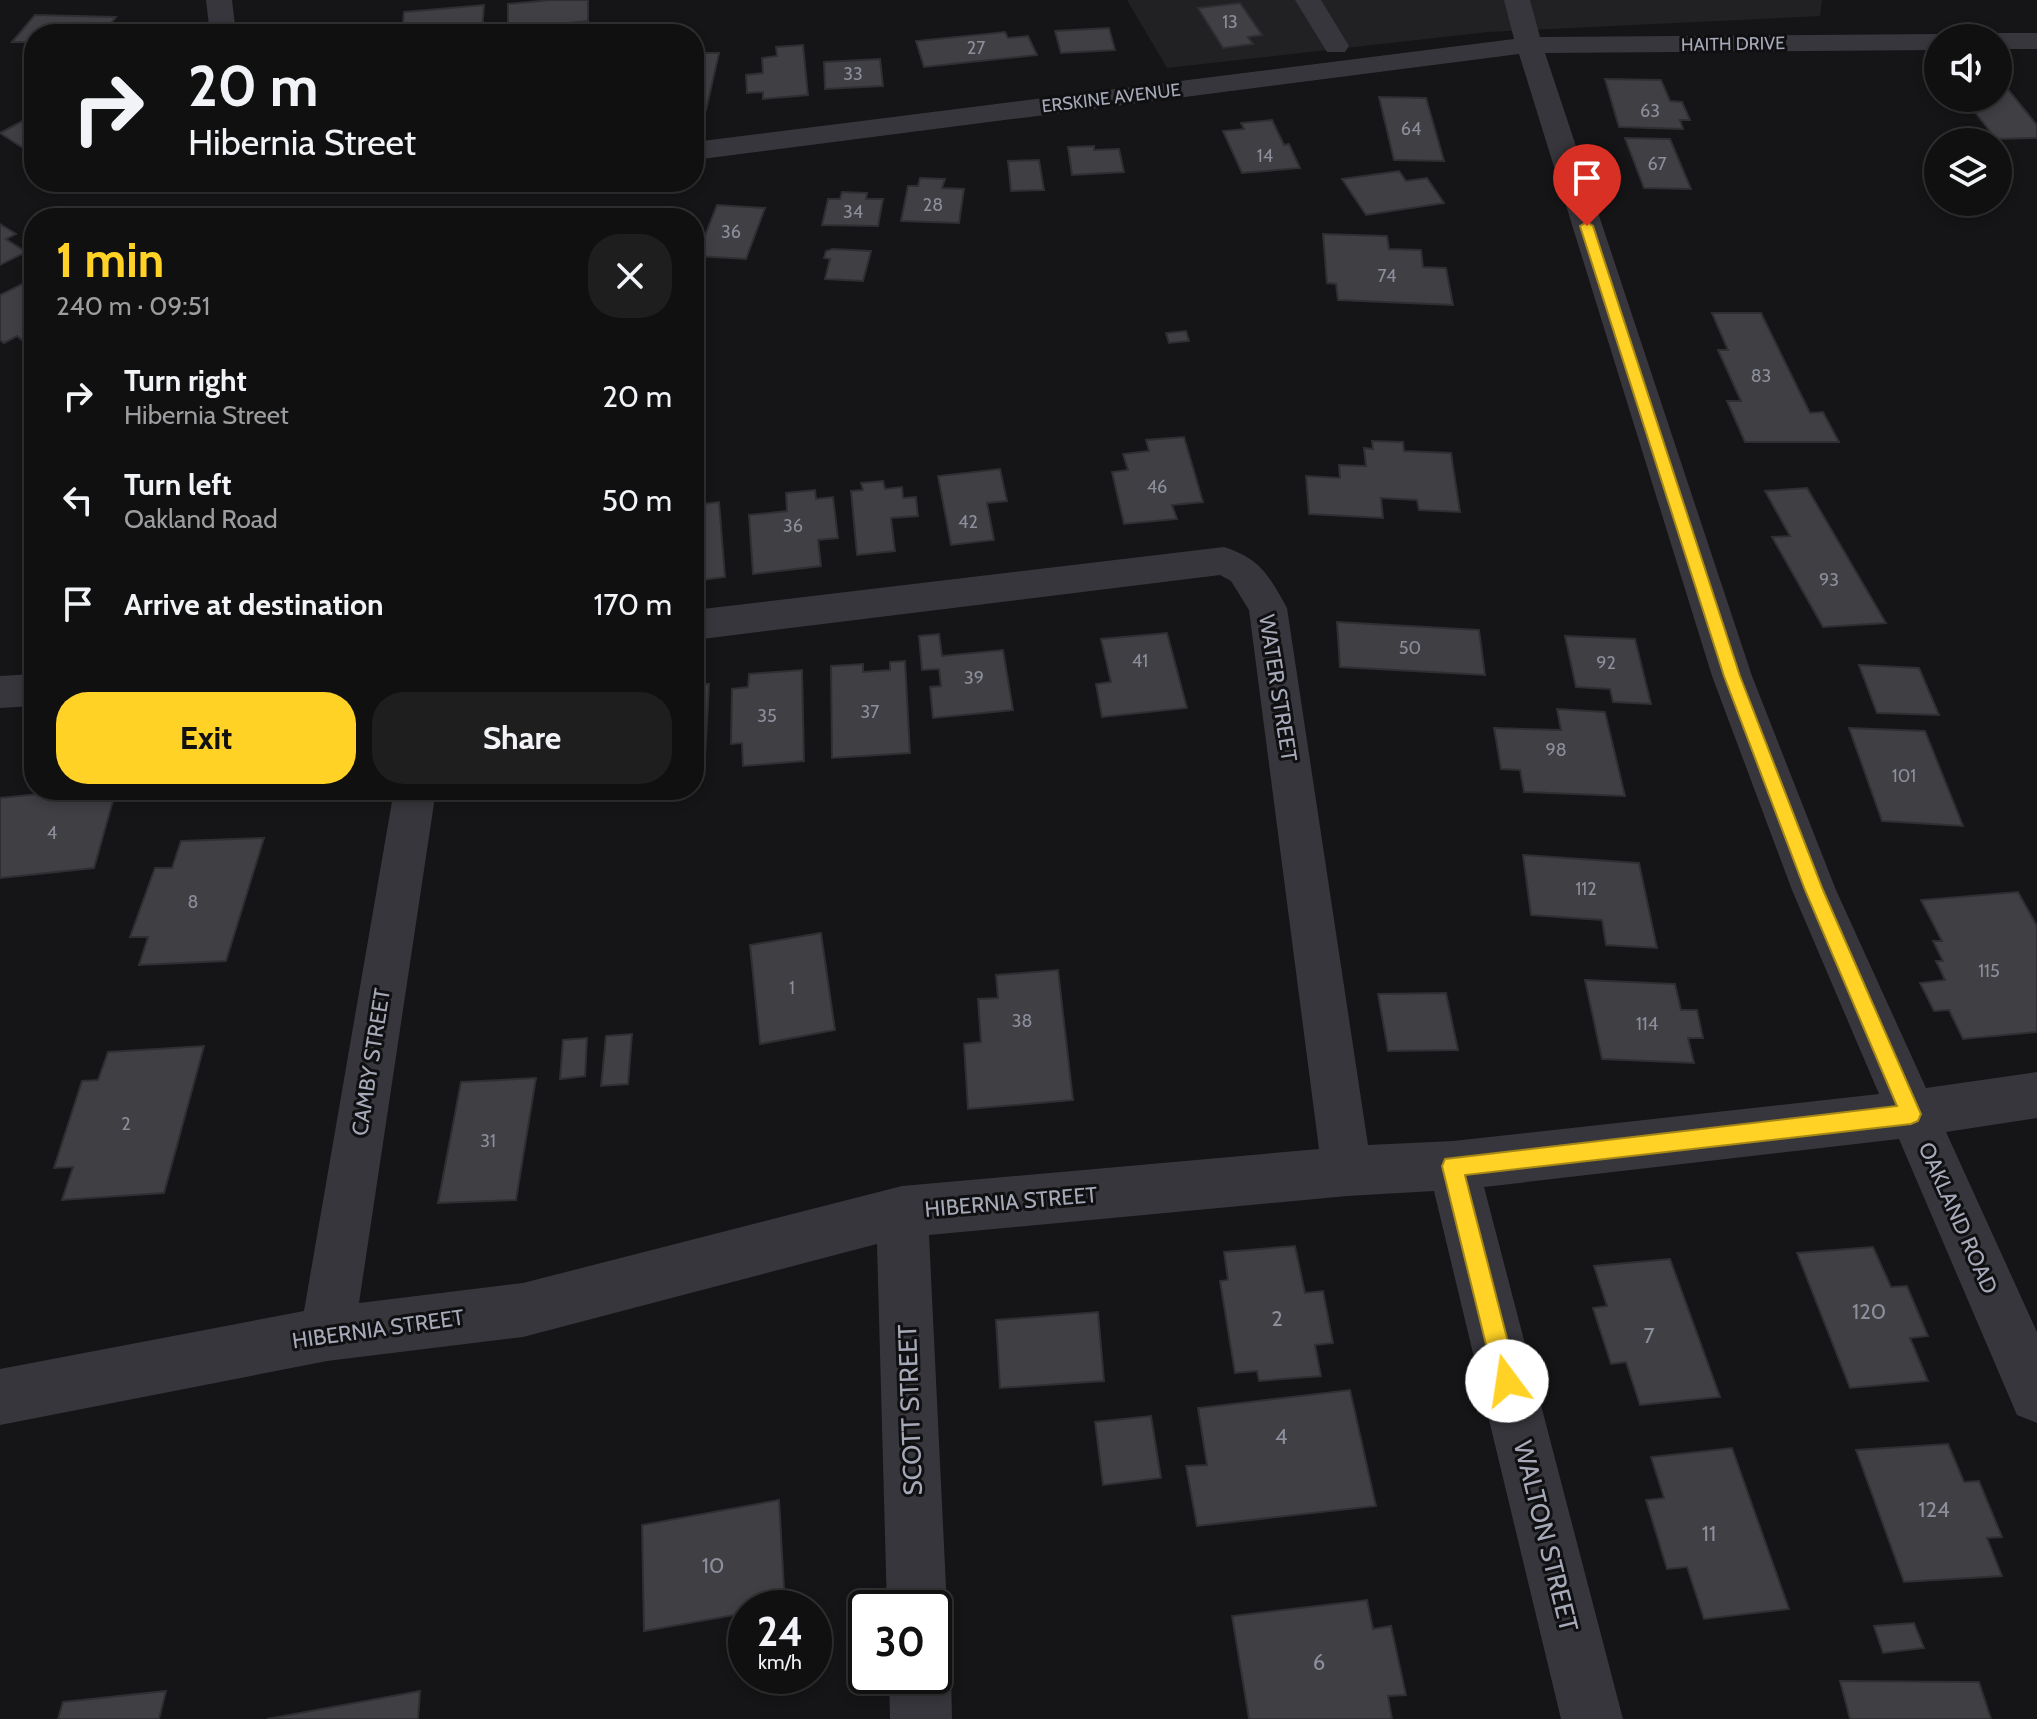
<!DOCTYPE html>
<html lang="en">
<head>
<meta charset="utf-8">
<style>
	body { margin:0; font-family:Cabin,sans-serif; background:#1e1e1f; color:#f1f3f6; height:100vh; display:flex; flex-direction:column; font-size:30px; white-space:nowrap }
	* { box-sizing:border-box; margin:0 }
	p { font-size:26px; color:#9c9d9f }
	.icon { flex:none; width:44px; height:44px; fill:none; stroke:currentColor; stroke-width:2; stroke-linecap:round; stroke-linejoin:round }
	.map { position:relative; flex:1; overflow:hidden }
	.sheet { position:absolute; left:24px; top:208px; width:680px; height:592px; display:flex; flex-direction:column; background:#101011; border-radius:32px; box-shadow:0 4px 12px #0003,0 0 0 2px #303031 }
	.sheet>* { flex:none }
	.banner { position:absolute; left:24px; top:24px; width:680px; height:168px; border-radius:32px; box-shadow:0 4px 12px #0003,0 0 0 2px #303031; background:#101011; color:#f1f3f6; overflow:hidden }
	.tools { position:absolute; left:1924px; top:24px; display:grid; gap:16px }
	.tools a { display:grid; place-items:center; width:88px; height:88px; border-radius:50%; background:#101011; box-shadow:0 4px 12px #0003,0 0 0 2px #303031; font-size:40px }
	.speed { position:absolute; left:728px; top:1590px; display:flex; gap:16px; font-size:40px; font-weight:700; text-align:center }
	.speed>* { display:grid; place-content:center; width:104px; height:104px; border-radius:50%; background:#101011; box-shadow:0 4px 12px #0003,0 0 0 2px #303031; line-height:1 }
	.speed small { font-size:20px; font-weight:400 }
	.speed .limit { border:4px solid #111; border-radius:12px; background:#fff; color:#111 }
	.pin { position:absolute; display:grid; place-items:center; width:68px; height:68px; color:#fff; margin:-82px -34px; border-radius:50% 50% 50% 0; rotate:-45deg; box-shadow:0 0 8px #0007 }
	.pin .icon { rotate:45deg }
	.me { position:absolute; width:88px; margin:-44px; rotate:346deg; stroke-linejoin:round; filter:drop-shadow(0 0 6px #0008) }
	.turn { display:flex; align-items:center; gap:28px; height:168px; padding:0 32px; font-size:36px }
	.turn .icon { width:104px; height:104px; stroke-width:2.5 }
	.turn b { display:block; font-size:56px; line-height:68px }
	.round { display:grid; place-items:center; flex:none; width:84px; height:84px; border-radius:32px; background:#1e1e1f }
	.overview { display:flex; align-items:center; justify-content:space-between; height:136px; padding:0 32px }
	h1 { font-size:48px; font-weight:700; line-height:60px; color:#ffd225 }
	.action { display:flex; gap:16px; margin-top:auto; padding:16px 32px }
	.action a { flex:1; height:92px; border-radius:32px; background:#ffd225; color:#111; font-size:32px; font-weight:700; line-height:92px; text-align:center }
	.action a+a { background:#1e1e1f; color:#f1f3f6 }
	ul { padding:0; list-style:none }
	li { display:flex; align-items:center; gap:24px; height:104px; padding:0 32px }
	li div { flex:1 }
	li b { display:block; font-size:30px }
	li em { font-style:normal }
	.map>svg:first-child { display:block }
	.built { fill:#212124 }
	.building { fill:#3f3f44; stroke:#2f2f33; stroke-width:2 }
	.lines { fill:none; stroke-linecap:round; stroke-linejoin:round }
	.minor { fill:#36363c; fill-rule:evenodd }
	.route { fill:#ffd225; stroke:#a68818; stroke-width:2 }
	.labels { text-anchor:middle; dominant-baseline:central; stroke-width:6; stroke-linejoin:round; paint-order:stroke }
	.number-label { font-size:18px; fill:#8c8e9b }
	.far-street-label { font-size:18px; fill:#a6a9b8; stroke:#101012 }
	.street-label { font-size:22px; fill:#a6a9b8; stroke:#101012 }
	.near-number-label { font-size:22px; fill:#8c8e9b }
	.near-street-label { font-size:26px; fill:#a6a9b8; stroke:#101012 }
</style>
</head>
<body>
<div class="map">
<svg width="2037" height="1719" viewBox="0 0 2037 1719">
	<rect width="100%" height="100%" fill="#151517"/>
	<polygon class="built" points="1127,0 1822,0 1820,16 1488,32 1167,68"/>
	<g class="building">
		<polygon points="551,0 588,0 588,21 570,23 570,27 524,31 524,27 508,29 508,4"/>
		<polygon points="1240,3 1262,35 1248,37 1253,44 1223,48 1198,8"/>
		<polygon points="484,5 482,31 464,34 402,34 404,12"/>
		<polygon points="35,15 116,17 102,34 34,34 34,46 25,46 28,42 12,42"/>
		<polygon points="1109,28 1115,50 1061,53 1055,31"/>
		<polygon points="1005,32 1008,38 1028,36 1037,55 924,67 916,41"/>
		<polygon points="803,45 808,95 763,99 763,92 747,93 746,75 763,73 762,58 777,56 776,47"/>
		<polygon points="694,53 719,53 706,110 694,110"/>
		<polygon points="880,59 883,86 825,89 824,62"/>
		<polygon points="1605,79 1661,80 1670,101 1682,102 1690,120 1680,120 1683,129 1619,127"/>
		<polygon points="1998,87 2006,87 2037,125 2037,138 1996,139 1964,98 1998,98"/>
		<polygon points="1379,97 1426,98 1444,161 1394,160"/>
		<polygon points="34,115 34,147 26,150 0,133"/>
		<polygon points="1272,120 1284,145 1289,144 1300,168 1242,173 1223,131 1244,129 1241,123"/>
		<polygon points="1625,138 1670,139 1691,189 1644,188"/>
		<polygon points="1094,146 1094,150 1119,149 1124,172 1072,175 1068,147"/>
		<polygon points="1039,160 1044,190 1011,191 1008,161"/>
		<polygon points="1399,171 1406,181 1427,178 1444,203 1366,215 1342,179"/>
		<polygon points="920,178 945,179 942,188 964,189 959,223 901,221 908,186 918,186"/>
		<polygon points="842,192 867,193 866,199 883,199 878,226 822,225 828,199 840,199"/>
		<polygon points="717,205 765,208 746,259 697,256"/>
		<polygon points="0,224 16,234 6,239 26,252 0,265"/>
		<polygon points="1323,234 1387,236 1389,249 1421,250 1423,267 1446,268 1453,305 1338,300 1336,284 1327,283"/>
		<polygon points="833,249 871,251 863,281 825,279 830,259 824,258 826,251"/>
		<polygon points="34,278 34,342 28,345 17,336 4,343 0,340 0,295"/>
		<polygon points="1712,313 1761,313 1810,413 1823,412 1839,442 1745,442 1727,401 1741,401 1718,350 1728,350"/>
		<polygon points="1186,331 1189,341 1169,343 1166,333"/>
		<polygon points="1184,437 1203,502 1172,505 1177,519 1124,524 1112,472 1128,470 1123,454 1149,451 1146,440"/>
		<polygon points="1372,441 1403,442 1404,451 1451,453 1460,512 1419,510 1417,500 1381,498 1383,518 1309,514 1306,476 1340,478 1339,465 1366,466 1364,448 1373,449"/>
		<polygon points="1000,469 1007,501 987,503 994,540 951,545 938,476"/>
		<polygon points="883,481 885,489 902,487 903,498 916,497 918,516 891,518 895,551 857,555 851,491 863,490 861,483"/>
		<polygon points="1807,488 1886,623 1823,627 1772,537 1790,536 1765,491"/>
		<polygon points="815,490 816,499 833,497 838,538 818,540 821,566 753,574 749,515 787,511 786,493"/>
		<polygon points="719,502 725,577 694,581 694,505"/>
		<polygon points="1337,622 1479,630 1485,675 1340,667"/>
		<polygon points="1167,633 1187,708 1102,717 1096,684 1111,682 1101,639"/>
		<polygon points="939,634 942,656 1003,650 1013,710 933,718 930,687 941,686 939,669 922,670 919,636"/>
		<polygon points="1565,636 1635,639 1651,704 1613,702 1610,689 1576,687"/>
		<polygon points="905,661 910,753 832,758 831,666 863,664 863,672 890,670 890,662"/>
		<polygon points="1859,665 1919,668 1939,715 1877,713"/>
		<polygon points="802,670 804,761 743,766 742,743 731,744 732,689 748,687 749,674"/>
		<polygon points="694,684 709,684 705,756 694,757"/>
		<polygon points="1557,709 1605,712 1625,796 1524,792 1520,770 1501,769 1494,728 1561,730"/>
		<polygon points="1849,728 1925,731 1963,826 1882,821"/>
		<polygon points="76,790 116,790 94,868 0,878 0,798"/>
		<polygon points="497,790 576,790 496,797"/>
		<polygon points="264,838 226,961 139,965 148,937 130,937 155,868 172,868 181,841"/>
		<polygon points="1523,855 1639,863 1657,948 1606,945 1602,920 1531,915"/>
		<polygon points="2018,892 2037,926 2037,1032 1963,1039 1949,1010 1934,1011 1920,983 1945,980 1936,961 1943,961 1933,941 1942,941 1921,900"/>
		<polygon points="821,933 835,1030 760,1044 750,945"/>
		<polygon points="1058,970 1073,1100 968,1109 964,1044 981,1042 978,999 998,998 996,975"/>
		<polygon points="1585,980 1675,984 1681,1010 1697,1010 1703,1038 1688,1038 1694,1063 1602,1059"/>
		<polygon points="1446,993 1458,1050 1388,1051 1378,994"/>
		<polygon points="632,1034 628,1084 601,1086 606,1036"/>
		<polygon points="587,1038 585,1076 560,1079 563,1040"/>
		<polygon points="204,1046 164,1193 62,1200 73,1167 54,1168 82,1081 98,1080 108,1052"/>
		<polygon points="536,1078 516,1200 438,1203 461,1082"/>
		<polygon points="1295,1246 1305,1293 1323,1291 1333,1343 1315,1345 1321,1376 1259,1381 1257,1371 1235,1373 1220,1281 1228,1280 1224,1252"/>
		<polygon points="1873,1247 1891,1287 1907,1286 1928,1336 1910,1338 1928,1381 1850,1388 1797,1253"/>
		<polygon points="1670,1259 1720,1397 1640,1405 1626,1362 1611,1364 1593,1308 1607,1306 1594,1266"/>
		<polygon points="1098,1312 1104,1381 1000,1388 996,1320"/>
		<polygon points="1350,1390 1376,1506 1197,1526 1186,1466 1207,1465 1198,1408"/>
		<polygon points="1151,1416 1161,1478 1103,1485 1095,1422"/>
		<polygon points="1948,1444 1964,1482 1979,1481 2002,1537 1987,1538 2002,1576 1904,1582 1856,1450"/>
		<polygon points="1732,1448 1789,1609 1704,1619 1687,1567 1667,1569 1646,1500 1664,1498 1651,1457"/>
		<polygon points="779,1500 785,1606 746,1608 746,1613 644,1631 642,1525"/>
		<polygon points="1367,1600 1373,1629 1391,1626 1406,1695 1388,1696 1392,1719 1249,1719 1232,1616"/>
		<polygon points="1914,1623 1924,1648 1883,1653 1874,1626"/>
		<polygon points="1840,1681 1979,1682 1991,1719 1850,1719"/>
		<polygon points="166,1691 159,1719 58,1719 63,1702"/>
		<polygon points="420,1691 418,1719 267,1719"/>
	</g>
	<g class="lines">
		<g class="minor">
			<polygon points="206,0 232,0 236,34 210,34"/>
			<polygon points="1295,0 1321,0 1349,46 1345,52 1327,52"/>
			<path d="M1504 0H1530L1540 37 1938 34 1949 38H1938V50L1545 53 1752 676 1836 890 1926 1088 2037 1072V1118L1946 1132 2037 1332V1423L2017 1415 1899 1139 1484 1187 1623 1719H1561L1434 1191 1347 1196 929 1235 947 1608 938 1629 934 1631V1608H887L877 1244 523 1337 327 1361 0 1425V1369L304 1311 394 790H436L359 1303 523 1283 902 1186 1319 1149 1249 610 1231 581 1220 575 694 640V610L1224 547C1260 558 1270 577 1287 608L1368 1145 1453 1141 1879 1094 1792 890 1712 676 1519 54 694 160V142L1514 39Z"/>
			<polygon points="1998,33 2037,33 2037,49 1998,49 1998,38 1987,38"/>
			<polygon points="34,674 34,706 0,708 0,676"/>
			<polygon points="934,1651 942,1654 951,1676 952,1719 890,1719 889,1676 934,1676"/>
		</g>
	</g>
	<polygon class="route" points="1587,222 1593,226 1740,676 1823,890 1921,1114 1918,1121 1911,1124 1465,1175 1518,1381 1515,1389 1507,1392 1499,1389 1495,1381 1442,1166 1445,1159 1897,1106 1805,890 1724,676 1580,226"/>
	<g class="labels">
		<g class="number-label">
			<text x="1230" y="22">13</text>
			<text x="976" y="48">27</text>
			<text x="853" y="74">33</text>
			<text x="1650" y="111">63</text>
			<text x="1411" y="129">64</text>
			<text x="1265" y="156">14</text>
			<text x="1657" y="164">67</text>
			<text x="933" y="205">28</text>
			<text x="853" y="212">34</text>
			<text x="731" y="232">36</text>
			<text x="1387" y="276">74</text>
			<text x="1761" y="376">83</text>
			<text x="1157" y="487">46</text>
			<text x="968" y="522">42</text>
			<text x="793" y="526">36</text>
			<text x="1829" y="580">93</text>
			<text x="1410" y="648">50</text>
			<text x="1140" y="661">41</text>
			<text x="1606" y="663">92</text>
			<text x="974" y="678">39</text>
			<text x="870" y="712">37</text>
			<text x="767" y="716">35</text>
			<text x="1556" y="750">98</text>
			<text x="1904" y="776">101</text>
			<text x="52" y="833">4</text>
			<text x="1586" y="889">112</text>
			<text x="193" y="902">8</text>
			<text x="1989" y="971">115</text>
			<text x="792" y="988">1</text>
			<text x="1022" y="1021">38</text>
			<text x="1647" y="1024">114</text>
			<text x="126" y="1124">2</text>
			<text x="488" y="1141">31</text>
		</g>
		<g class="far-street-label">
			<text transform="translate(1733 44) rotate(-1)">HAITH DRIVE</text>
			<text transform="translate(1111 98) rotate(-7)">ERSKINE AVENUE</text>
		</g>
		<g class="street-label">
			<text transform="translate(1278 688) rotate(81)">WATER STREET</text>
			<text transform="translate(371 1062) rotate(-81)">CAMBY STREET</text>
			<text transform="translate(1011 1202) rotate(-5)">HIBERNIA STREET</text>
			<text transform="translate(1958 1218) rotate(66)">OAKLAND ROAD</text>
			<text transform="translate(378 1329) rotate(-8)">HIBERNIA STREET</text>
		</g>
		<g class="near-number-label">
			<text x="1869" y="1311">120</text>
			<text x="1277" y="1318">2</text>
			<text x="1649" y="1335">7</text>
			<text x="1281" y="1436">4</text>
			<text x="1934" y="1509">124</text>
			<text x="1709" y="1533">11</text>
			<text x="713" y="1565">10</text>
			<text x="1319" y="1662">6</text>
		</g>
		<g class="near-street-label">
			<text transform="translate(910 1410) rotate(-92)">SCOTT STREET</text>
			<text transform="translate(1546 1536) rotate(76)">WALTON STREET</text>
		</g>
	</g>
</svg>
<div class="tools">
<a><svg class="icon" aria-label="sound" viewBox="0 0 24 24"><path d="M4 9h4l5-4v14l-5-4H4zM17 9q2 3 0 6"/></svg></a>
<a><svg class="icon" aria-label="layers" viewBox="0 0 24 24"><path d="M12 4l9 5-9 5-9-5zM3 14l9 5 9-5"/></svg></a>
</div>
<div class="speed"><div>24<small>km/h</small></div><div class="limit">30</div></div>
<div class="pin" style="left:1587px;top:226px;background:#d93025"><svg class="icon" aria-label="arrive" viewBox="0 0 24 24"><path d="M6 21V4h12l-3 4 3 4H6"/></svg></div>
<svg class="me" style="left:1507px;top:1381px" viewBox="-20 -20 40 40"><circle r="19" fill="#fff"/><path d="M0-13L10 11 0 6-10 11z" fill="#ffd225"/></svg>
<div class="banner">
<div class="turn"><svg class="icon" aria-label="right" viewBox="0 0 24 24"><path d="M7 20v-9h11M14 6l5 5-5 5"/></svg><div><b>20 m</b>Hibernia Street</div></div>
</div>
<section class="sheet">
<div class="overview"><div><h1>1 min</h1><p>240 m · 09:51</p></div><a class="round"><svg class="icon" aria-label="close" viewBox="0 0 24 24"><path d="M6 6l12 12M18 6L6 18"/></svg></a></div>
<ul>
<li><svg class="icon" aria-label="right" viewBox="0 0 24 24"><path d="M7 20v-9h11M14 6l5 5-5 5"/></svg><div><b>Turn right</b><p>Hibernia Street</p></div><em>20 m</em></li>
<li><svg class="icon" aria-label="left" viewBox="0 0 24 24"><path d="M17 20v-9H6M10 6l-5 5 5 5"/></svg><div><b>Turn left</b><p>Oakland Road</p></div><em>50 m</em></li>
<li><svg class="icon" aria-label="arrive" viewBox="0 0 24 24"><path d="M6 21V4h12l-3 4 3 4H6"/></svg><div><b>Arrive at destination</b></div><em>170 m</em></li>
</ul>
<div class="action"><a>Exit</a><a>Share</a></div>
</section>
</div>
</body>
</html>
